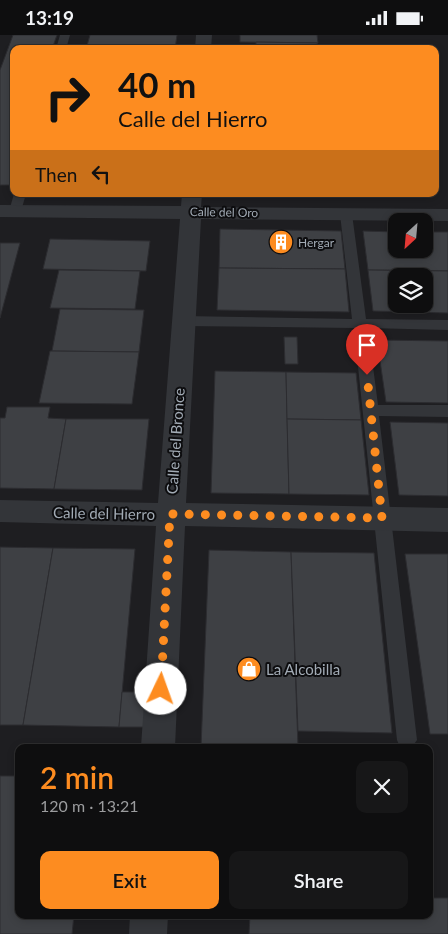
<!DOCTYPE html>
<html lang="en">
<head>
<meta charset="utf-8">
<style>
	body { margin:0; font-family:Lato,sans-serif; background:#171718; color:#f1f3f6; height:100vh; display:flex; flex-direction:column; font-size:19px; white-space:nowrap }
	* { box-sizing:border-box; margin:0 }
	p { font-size:16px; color:#9b9c9e }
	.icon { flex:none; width:28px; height:28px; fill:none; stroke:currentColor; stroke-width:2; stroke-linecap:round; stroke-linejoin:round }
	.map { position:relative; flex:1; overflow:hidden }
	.side { position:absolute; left:15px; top:709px; width:418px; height:175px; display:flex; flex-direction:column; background:#0e0e0f; border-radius:10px; box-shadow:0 2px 8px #0003,0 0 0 1px #2e2e2f }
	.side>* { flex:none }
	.guide { position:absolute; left:10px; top:10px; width:429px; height:152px; border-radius:10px; box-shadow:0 2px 8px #0003,0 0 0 1px #2e2e2f; background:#fd8c20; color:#111; overflow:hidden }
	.needle { width:32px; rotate:206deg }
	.buttons { position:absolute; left:388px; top:178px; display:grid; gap:10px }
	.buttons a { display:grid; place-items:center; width:45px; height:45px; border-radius:10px; background:#0e0e0f; box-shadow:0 2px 8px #0003,0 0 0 1px #2e2e2f; font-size:25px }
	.pin { position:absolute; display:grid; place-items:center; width:42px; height:42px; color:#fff; margin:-51px -21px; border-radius:50% 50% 50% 0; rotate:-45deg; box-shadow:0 0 5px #0007 }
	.pin .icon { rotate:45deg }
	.me { position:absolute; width:55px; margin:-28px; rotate:3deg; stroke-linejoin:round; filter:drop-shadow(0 0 4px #0008) }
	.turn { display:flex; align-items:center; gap:18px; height:105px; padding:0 25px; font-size:22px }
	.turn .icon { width:65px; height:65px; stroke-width:2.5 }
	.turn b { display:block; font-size:35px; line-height:42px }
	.then { display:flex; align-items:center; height:48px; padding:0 25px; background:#0003; gap:10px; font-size:19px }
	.round { display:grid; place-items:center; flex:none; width:52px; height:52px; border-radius:10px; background:#171718 }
	.headline { display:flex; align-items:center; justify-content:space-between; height:85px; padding:0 25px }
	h1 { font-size:30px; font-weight:600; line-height:38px; color:#fd8c20 }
	.button { display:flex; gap:10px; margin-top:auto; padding:10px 25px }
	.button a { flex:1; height:58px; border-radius:10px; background:#fd8c20; color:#111; font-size:20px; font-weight:600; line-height:58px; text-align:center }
	.button a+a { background:#171718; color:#f1f3f6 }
	.status { display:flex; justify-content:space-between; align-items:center; height:35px; padding:0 25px; background:#0e0e0f; direction:ltr }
	.status svg { height:14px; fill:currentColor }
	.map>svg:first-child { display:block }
	.built { fill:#1e1e21; fill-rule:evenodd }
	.building { fill:#3e4044; stroke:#2c2c30; fill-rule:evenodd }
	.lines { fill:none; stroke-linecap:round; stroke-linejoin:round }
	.service { fill:#333539; fill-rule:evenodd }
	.minor { fill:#333539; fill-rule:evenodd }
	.route { stroke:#fd8c20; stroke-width:9; stroke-dasharray:0 16.2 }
	.labels { text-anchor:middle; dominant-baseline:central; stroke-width:4; stroke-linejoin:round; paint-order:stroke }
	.far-street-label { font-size:12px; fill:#a2abb5; stroke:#0d0d0f }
	.far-poi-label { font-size:12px; fill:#a2abb5; stroke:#0d0d0f; text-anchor:start }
	.street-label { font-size:15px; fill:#a2abb5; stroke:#0d0d0f }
	.poi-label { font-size:15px; fill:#a2abb5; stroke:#0d0d0f; text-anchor:start }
</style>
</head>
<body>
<div class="status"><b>13:19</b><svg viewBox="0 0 49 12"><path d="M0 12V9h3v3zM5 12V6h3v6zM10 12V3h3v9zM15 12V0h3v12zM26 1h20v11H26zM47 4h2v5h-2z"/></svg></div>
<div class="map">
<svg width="448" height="899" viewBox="0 0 448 899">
	<rect width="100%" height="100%" fill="#121214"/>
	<path class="built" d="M0 0H448V899H0ZM14 14H435V159H14ZM396 186H424V214H396ZM396 241H424V269H396ZM19 712H429V880H19Z"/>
	<g class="building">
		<polygon points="13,0 57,0 52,14 14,14 14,140 11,150 0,150 0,35"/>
		<polygon points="90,0 177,0 175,14 86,14"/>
		<polygon points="240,0 317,0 318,8 240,7"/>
		<polygon points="256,7 317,8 318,14 256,14"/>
		<polygon points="220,194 341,196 345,234 219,233"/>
		<polygon points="363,196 396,197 396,214 424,214 424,197 448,197 448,236 368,235"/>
		<polygon points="50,204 150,206 146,236 43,234"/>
		<polygon points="0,208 20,208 0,283"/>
		<polygon points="219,233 345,234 349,277 217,275"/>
		<polygon points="59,235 140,236 135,274 50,273"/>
		<path d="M368 235 448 236V278L373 276ZM396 241H424V269H396Z"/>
		<polygon points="60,274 144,275 139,317 52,316"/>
		<polygon points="284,302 297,302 298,329 285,329"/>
		<polygon points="377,305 448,306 448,368 386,367"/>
		<polygon points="50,316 139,317 132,369 39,368"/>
		<polygon points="215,336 286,337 289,459 211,458"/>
		<polygon points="286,337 356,338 361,385 287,384"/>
		<polygon points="7,372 50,372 48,383 66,384 54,454 0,453 0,383 5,383"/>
		<polygon points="66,384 149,384 142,455 54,454"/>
		<polygon points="287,384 361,385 369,460 289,459"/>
		<polygon points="390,387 448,388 448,461 399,460"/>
		<polygon points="0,512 53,513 23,690 0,690"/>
		<polygon points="53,513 135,514 119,692 23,690"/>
		<polygon points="209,515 291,517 298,712 201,712"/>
		<polygon points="291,517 374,518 392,698 298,696"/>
		<polygon points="405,519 448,519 448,699 430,699"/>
		<polygon points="122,657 147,657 145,692 119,692"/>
		<polygon points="0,741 19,741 19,880 74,880 72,899 0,899"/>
		<polygon points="429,863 448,863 448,899 249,899 250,880 429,880"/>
	</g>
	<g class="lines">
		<g class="service">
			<polygon points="60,0 70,0 66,14 56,14"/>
			<polygon points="14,159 26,159 21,176 15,180 9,176"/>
			<polygon points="346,175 352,179 366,284 448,285 448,295 368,293 378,370 448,370 448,382 379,381 417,705 412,712 400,712 397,705 354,293 183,291 178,289 176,286 178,283 183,281 352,284 340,179"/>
		</g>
		<g class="minor">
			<polygon points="196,0 212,0 211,14 195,14"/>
			<polygon points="182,159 202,159 201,172 448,174 448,186 201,184 186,468 448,473 448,497 185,491 175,712 141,712 156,491 0,487 0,465 158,468 180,184 0,182 0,170 181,171"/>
			<polygon points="130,880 168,880 167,899 129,899"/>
		</g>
	</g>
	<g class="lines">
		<polyline class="route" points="161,654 170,479 382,483 367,340"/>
	</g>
	<defs>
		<g id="building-disc" transform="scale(1.25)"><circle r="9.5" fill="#fd8c20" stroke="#0d0d0f"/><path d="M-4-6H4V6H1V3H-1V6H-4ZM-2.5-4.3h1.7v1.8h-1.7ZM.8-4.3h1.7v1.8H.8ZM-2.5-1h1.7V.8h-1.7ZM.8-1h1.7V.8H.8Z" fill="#fff"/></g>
		<g id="shop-disc" transform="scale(1.25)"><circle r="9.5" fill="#fd8c20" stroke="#0d0d0f"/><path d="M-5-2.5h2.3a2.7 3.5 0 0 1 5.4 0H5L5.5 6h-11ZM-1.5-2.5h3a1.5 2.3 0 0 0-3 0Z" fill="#fff"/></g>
	</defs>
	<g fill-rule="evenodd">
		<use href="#building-disc" x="281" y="207"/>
		<use href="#shop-disc" x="249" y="634"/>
	</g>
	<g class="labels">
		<g class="far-street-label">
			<text transform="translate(224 177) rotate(1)">Calle del Oro</text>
		</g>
		<g class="far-poi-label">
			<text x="298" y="207">Hergar</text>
		</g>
		<g class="street-label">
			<text transform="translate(175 406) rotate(-86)">Calle del Bronce</text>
			<text transform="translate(104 478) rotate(1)">Calle del Hierro</text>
		</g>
		<g class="poi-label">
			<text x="266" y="634">La Alcobilla</text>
		</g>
	</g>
</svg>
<div class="buttons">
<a><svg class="needle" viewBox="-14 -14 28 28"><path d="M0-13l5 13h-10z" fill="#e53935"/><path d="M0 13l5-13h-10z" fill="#9b9c9e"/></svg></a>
<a><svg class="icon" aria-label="layers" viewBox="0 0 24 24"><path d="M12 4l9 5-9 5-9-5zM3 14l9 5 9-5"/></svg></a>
</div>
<div class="pin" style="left:367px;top:340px;background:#d93025"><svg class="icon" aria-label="arrive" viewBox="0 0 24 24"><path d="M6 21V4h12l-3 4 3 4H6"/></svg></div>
<svg class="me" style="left:161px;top:654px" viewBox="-20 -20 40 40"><circle r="19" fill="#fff"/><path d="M0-13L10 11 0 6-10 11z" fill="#fd8c20"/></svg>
<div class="guide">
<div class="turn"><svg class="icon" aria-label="right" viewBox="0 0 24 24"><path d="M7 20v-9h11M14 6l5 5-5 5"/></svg><div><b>40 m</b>Calle del Hierro</div></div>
<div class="then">Then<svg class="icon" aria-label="left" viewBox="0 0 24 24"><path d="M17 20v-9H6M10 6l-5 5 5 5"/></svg></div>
</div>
<section class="side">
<div class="headline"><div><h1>2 min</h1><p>120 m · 13:21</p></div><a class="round"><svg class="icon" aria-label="close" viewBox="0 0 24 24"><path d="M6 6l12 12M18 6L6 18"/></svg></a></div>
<div class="button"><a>Exit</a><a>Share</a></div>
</section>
</div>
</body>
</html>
